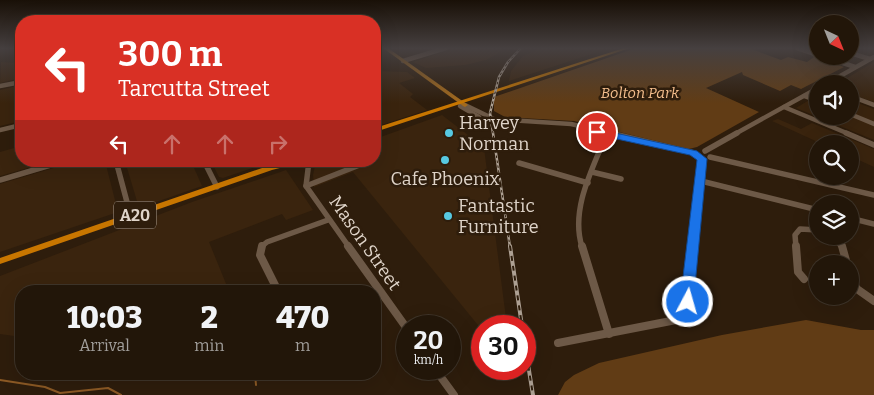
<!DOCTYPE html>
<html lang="en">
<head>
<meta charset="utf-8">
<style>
	body { margin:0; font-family:Bitter,serif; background:#2a1f12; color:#f1f3f6; height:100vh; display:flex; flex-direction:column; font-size:19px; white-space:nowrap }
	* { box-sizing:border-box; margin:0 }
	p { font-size:16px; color:#a29f9c }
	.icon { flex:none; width:28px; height:28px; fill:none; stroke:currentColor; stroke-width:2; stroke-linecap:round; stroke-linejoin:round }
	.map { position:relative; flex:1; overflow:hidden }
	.sheet { position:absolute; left:15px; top:285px; width:366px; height:95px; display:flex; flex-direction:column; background:#221609; border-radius:20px; box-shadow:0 5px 20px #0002,0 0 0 1px #3f352a }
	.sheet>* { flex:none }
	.top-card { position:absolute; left:15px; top:15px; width:366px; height:152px; border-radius:20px; box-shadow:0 5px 20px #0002,0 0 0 1px #3f352a; background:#d93025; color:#fff; overflow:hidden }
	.needle { width:32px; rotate:137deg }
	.controls { position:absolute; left:809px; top:15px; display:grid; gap:10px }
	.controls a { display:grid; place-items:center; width:50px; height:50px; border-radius:50%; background:#221609; box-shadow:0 5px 20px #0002,0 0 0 1px #3f352a; font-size:25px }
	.speed { position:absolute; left:396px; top:315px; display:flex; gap:10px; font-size:25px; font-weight:700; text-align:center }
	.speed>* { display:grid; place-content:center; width:65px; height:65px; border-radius:50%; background:#221609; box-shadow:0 5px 20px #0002,0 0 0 1px #3f352a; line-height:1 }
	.speed small { font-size:12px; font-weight:400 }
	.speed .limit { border:8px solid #d22; background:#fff; color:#111 }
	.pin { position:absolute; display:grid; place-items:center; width:42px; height:42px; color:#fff; margin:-21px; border:2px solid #fff; border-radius:50%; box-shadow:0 1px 5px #0007 }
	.me { position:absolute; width:55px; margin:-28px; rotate:6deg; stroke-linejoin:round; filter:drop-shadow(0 0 4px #0008) }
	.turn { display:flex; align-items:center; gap:18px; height:105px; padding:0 20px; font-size:22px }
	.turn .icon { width:65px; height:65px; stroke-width:2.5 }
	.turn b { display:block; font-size:35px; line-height:42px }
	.lanes { display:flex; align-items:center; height:48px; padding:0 20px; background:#0003; justify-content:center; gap:25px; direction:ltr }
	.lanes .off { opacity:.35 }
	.eta { display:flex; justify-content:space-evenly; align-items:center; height:85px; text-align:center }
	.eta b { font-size:30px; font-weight:800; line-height:35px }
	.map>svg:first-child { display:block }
	.built { fill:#3a240e }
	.green { fill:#613c15 }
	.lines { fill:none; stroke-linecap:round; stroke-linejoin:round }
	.stream { stroke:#8d5a25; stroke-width:2 }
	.minor-far2 { stroke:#6d5947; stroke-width:4.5 }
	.minor-far1 { stroke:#6d5947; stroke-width:5.5 }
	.minor { stroke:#6d5947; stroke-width:8 }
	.major { fill:#a46a1c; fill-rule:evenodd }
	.highway { fill:#c87600; fill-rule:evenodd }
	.rail-far1-casing { stroke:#ada093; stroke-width:2.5 }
	.rail-casing { stroke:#ada093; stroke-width:4 }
	.rail-far1 { stroke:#2e1d0c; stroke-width:1; stroke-dasharray:2.5; stroke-linecap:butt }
	.rail { stroke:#2e1d0c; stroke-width:2; stroke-dasharray:5; stroke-linecap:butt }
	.route { fill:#1a73e8; stroke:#114b97 }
	.poi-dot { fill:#57c9e2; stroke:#2e1d0c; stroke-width:2 }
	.labels { text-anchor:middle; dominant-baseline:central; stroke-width:5; stroke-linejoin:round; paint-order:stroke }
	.far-park-label { font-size:15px; font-style:italic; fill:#f3bd8c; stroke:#2e1d0c }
	.shield { fill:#2e1d0c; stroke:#aa9d90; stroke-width:1 }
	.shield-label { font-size:16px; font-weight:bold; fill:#dfd4c9 }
	.poi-label { font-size:18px; fill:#dfd4c9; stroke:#2e1d0c; text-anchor:start }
	.street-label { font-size:18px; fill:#dfd4c9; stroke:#2e1d0c }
</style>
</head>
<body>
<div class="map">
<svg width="874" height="395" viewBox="0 0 874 395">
	<rect width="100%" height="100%" fill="#2e1d0c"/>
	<g class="built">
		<polygon points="455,48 501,48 504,50 486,60 465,65 426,68 413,62"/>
		<polygon points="540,48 610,48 509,81 511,71 523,56"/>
		<polygon points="1,62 21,63 21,78 0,83"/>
		<polygon points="874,62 874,102 850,94 850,84 837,84"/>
		<polygon points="375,71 407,72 415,78 399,83 413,94 410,97 427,110 375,127"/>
		<polygon points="21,85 21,121 0,126 0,90"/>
		<polygon points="811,99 817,102 818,116 850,116 874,124 874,140 796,108"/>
		<polygon points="850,100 874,109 874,123 850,113"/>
		<polygon points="442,115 477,142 483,140 507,326 482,326 482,330 353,172 314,187 313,175 316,161 375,161 375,139"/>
		<polygon points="778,119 801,129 812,123 874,149 874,167 850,156 850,144 822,144 772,121"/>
		<polygon points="21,146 21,161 52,161 0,176 0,152"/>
		<polygon points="77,161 105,161 118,212 0,252 0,184"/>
		<polygon points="125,161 191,161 202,186 139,208"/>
		<polygon points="211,161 273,161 223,178 219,177"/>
		<polygon points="286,170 313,210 286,220 282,214 209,242 229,291 21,291 21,337 0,334 0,276 192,202"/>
	</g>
	<g class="green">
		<polygon points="636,48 749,48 781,60 788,57 807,62 814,57 811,55 844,67 801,89 791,85 780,91 743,75 742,72 706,88 759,112 697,147 689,149 574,121 505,117 494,111 494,97"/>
		<polygon points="806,320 861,330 874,330 874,395 558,395 565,382 574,375 599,363 722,335"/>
	</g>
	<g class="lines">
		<g class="stream">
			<polyline points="255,374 256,385"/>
			<polyline points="0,380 45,387 60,393 108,388 121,395"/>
		</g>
		<g class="minor-far2">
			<polyline points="797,48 818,55"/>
			<polyline points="850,53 870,59"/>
			<polyline points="822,56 855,67"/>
			<polyline points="403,61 446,48"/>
			<polyline points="826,84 874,57"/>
			<polyline points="0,86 21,82"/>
			<polyline points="804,96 818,101"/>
			<polyline points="850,96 874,105"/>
			<polyline points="465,105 494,119 571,124 615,134"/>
			<polyline points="460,106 479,117"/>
			<polyline points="784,107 849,134"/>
			<polyline points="850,114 874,124"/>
			<polyline points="0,130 21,125"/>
			<polyline points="735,134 818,88"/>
		</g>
		<g class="minor-far1">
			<polyline points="610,133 694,153"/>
			<polyline points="846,133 874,145"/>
			<polyline points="705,151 737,133"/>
			<polyline points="710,157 874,195"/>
			<polyline points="116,161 131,217"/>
			<polyline points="204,161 217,187"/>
			<polyline points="309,161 306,186 349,247"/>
			<polyline points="519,163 588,183"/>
			<polyline points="592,172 621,179"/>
			<polyline points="0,180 64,161"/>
			<polyline points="701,181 818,210"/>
			<polyline points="306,186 357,166"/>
			<polyline points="850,218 874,224"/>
			<polyline points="832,236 842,247"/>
			<polyline points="261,247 267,242 328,220"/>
			<path d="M582 247C570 209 593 168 607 133"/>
			<polyline points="692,247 702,159"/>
			<polyline points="796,247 795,235 800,229 818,230"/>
		</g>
		<g class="minor">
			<polyline points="262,246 260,255 278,291"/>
			<polyline points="348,246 408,330"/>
			<polyline points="582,246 609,334"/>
			<polyline points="796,246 798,272 804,279"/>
			<polyline points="842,246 847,264"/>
			<polyline points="850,278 857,289 874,301"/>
			<polyline points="558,343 676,320 685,315 693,246"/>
			<polyline points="435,369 454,395"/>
		</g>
		<polygon class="major" points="383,48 388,48 468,105 465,107 463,106"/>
		<g class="highway">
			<polygon points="624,48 630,48 375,132 375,128"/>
			<polygon points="290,161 310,161 307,163 299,163 272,170 0,264 0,258 268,166"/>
		</g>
		<g class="rail-far1-casing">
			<polyline id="rail-far1" points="510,247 490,113 499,77 508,62 521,48"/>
		</g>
		<g class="rail-casing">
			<g id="rail">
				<polyline points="510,246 522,326"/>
				<polyline points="525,346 533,395"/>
			</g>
		</g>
		<use href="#rail-far1" class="rail-far1"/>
		<use href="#rail" class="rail"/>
	</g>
	<linearGradient id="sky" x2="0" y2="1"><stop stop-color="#191007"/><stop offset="0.47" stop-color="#464040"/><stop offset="1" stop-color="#464040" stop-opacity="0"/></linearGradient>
	<rect width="874" height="103" fill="url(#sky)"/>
	<polygon class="route" points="597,129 697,151 707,159 693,307 682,307 680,302 697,160 690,155 594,134 592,132"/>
	<g class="poi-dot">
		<circle cx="449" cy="133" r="5"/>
		<circle cx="445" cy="160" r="5"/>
		<circle cx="448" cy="216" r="5"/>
	</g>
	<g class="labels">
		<g class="far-park-label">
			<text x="640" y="93">Bolton Park</text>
		</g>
		<rect class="shield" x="114" y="201.5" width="42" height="27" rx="4"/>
		<g class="shield-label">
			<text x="135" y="215">A20</text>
		</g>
		<g class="poi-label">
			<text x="459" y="123">Harvey<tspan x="459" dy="21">Norman</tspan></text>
			<text x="445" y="179" text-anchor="middle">Cafe Phoenix</text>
			<text x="458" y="206">Fantastic<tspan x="458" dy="21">Furniture</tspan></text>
		</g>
		<g class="street-label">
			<text transform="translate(365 243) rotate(55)">Mason Street</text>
		</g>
	</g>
</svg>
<div class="controls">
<a><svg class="needle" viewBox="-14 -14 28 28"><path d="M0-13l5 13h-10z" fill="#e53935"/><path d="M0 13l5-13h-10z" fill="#a29f9c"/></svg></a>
<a><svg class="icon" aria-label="sound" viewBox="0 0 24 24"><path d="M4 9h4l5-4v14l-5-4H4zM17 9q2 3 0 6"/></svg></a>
<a><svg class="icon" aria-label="search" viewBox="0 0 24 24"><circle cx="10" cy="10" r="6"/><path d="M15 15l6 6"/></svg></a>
<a><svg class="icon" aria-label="layers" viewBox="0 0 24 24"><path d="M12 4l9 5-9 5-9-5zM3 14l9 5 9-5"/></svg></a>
<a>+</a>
</div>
<div class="speed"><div>20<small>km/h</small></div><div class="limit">30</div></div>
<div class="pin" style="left:597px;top:132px;background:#d93025"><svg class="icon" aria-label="arrive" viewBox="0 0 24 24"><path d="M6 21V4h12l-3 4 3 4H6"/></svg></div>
<svg class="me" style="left:688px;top:302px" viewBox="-20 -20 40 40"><circle r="17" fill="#1a73e8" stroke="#fff" stroke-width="3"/><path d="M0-11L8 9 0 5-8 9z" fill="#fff"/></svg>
<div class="top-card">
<div class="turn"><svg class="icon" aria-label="left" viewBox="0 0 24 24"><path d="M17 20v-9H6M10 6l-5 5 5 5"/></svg><div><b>300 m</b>Tarcutta Street</div></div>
<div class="lanes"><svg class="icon" aria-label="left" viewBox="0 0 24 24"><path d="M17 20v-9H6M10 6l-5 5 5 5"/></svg><svg class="icon off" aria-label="ahead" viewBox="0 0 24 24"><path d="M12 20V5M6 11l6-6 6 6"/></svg><svg class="icon off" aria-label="ahead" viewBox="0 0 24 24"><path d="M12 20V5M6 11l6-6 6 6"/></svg><svg class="icon off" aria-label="right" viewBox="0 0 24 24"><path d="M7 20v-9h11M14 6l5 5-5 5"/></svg></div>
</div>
<section class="sheet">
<div class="eta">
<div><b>10:03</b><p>Arrival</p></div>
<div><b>2</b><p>min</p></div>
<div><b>470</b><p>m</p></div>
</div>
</section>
</div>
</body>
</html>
